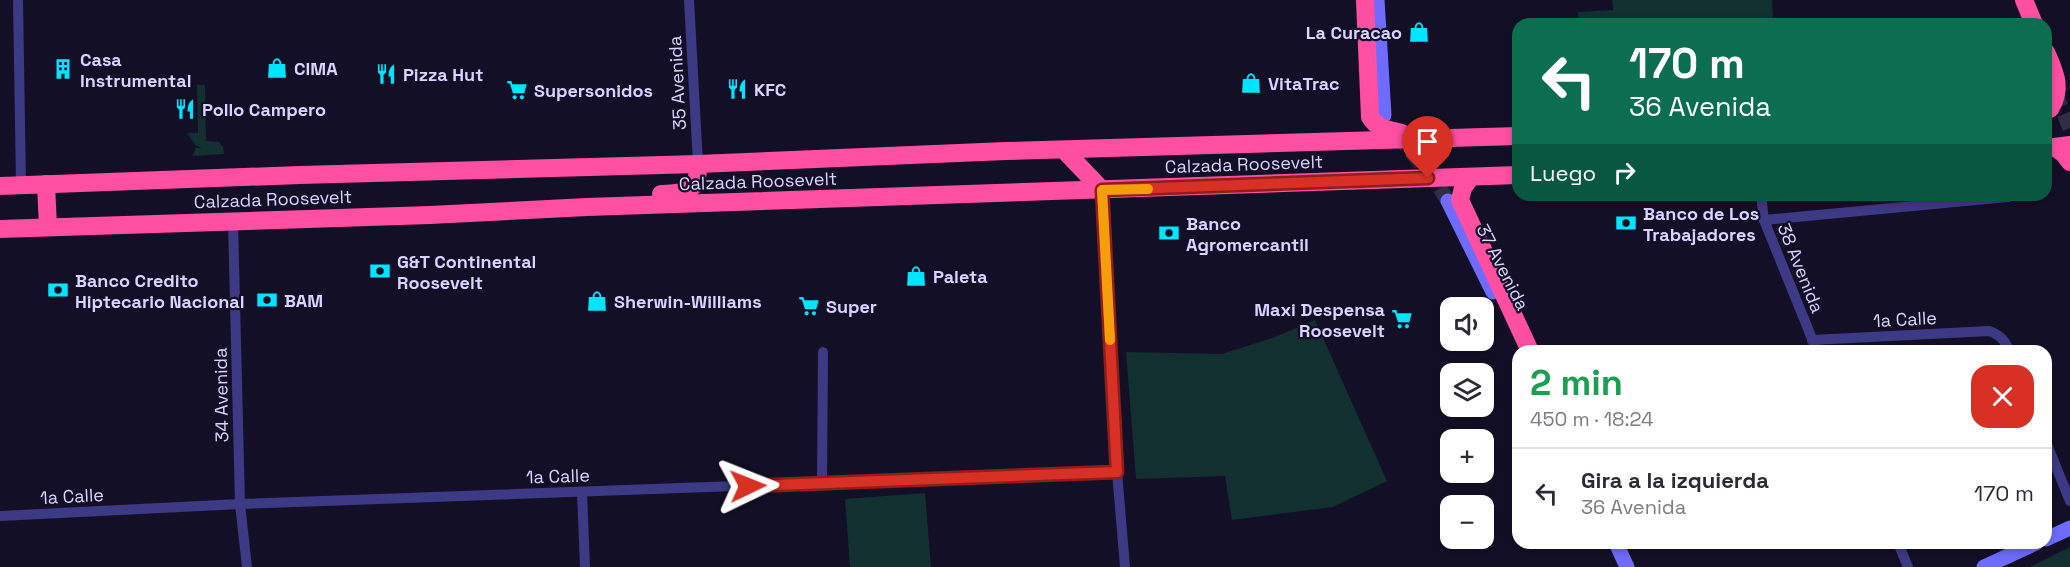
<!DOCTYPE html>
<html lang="es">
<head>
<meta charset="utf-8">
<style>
	body { margin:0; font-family:"Space Grotesk",sans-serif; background:#f2f2f3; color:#2b2b33; height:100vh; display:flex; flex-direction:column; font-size:22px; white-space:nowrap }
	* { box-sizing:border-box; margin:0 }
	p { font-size:20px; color:#7c7c81 }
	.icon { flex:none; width:33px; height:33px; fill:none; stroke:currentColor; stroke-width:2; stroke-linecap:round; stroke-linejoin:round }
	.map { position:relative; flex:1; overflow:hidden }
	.sheet { position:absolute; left:1512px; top:345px; width:540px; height:204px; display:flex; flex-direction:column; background:#fff; border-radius:18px; box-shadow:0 3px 9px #0003 }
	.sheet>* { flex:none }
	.hud { position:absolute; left:1512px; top:18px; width:540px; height:183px; border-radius:18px; box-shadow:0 3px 9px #0003; background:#0b6e4f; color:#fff; overflow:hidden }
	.fabs { position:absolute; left:1440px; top:297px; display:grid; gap:12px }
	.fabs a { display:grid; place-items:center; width:54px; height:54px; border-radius:12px; background:#fff; box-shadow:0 3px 9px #0003; font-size:30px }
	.pin { position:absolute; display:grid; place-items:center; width:51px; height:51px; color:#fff; margin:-62px -26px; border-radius:50% 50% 50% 0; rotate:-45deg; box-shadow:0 0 6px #0007 }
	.pin .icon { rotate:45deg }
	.me { position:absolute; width:66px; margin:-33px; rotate:88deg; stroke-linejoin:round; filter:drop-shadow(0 0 4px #0008) }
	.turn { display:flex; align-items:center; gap:21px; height:126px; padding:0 18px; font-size:27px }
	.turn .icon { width:78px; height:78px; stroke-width:2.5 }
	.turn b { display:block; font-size:42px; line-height:51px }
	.then { display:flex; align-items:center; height:57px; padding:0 18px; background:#0003; gap:12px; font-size:22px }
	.round { display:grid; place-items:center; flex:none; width:63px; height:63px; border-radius:18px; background:#f2f2f3 }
	.head { display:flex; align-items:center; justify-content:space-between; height:102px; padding:0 18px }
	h1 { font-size:36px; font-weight:800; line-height:45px; color:#1e9e55 }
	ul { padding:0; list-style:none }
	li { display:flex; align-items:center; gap:18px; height:90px; padding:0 18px; border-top:2px solid #e1e1e2 }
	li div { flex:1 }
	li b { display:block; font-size:22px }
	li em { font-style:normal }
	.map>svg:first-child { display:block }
	.green { fill:#12302f }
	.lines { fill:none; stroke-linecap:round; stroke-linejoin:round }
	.secondary-tunnel { stroke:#312d47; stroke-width:15; stroke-dasharray:15 8; stroke-linecap:butt }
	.street { stroke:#3d3a85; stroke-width:10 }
	.secondary { stroke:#6f6bff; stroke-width:15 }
	.highway { stroke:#ff4fa3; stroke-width:18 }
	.route-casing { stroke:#8d1f18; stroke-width:15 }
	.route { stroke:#d93025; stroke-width:10 }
	.slow { stroke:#f59e0b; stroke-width:10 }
	.labels { text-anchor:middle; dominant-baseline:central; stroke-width:4.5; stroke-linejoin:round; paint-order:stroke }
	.poi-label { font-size:18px; font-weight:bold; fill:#d9d4ff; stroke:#130f26; text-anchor:start }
	.street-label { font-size:18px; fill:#d9d4ff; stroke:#130f26 }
</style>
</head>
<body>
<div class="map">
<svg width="2070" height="567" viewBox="0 0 2070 567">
	<rect width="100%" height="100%" fill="#130f26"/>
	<g class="green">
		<polygon points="1612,0 1772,0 1773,24 1579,24 1578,12 1613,10"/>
		<polygon points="197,85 205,85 206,141 219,142 223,147 224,154 192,156 196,148 202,148 195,145 187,133 198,133"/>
		<polygon points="1315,320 1387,481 1333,507 1232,520 1225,476 1136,479 1126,352 1222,354 1275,337"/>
		<polygon points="925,493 931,567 850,567 845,499"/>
		<polygon points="2070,547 2070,567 2030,567"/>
	</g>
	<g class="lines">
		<g class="secondary-tunnel">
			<polyline points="2055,93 2070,128"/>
			<polyline points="1397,134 1440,188 1448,201"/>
		</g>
		<g class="street">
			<polyline points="18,0 21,185"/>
			<polyline points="689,0 698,164"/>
			<polyline points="1103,191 1117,472 1125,567"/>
			<polyline points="1761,195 1764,220 1817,351"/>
			<polyline points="1764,220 2008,197"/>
			<polyline points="233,222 240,504 247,567"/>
			<path d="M1812 340 1989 331C2000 335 2005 340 2009 351"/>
			<polyline points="2046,442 2070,501"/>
			<polyline points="822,483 823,352"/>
			<polyline points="582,492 585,567"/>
			<polyline points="0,516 240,504 1117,472"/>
			<polyline points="1898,543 1908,567"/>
		</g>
		<g class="secondary">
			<polyline points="1377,0 1384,115"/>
			<polyline points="1448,201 1493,292"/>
			<polyline points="2046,539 2070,528"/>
			<polyline points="1616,543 1627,567"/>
			<polyline points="1984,567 2036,543"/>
		</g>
		<g class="highway">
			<path d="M1365 0 1370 117C1377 129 1389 130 1402 133"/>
			<polyline points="2024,0 2034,24"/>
			<path d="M2046 52C2055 73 2063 88 2050 109"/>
			<polyline points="2054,147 2064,154 2070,162"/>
			<polyline points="2046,148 2070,145"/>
			<polyline points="1064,150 1103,191"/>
			<polyline points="1471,177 1463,188 1460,200 1530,351"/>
			<polyline points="46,184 48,227"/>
			<polyline points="0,186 300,175 698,164 1006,151 1518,136"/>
			<path d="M661 194C685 193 699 193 698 164"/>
			<polyline points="0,229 430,215 587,207 1518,175"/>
		</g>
	</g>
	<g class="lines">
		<g class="route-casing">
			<polyline id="route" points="748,486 1117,472 1102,190 1428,178"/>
		</g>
		<use href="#route" class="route"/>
		<polyline class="slow" points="1110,340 1102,190 1148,189"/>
	</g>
	<defs>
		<g id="shop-bare" transform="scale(1.62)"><path d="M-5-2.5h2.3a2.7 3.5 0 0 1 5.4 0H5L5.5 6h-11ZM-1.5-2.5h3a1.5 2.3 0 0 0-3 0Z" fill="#00e5ff" stroke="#130f26" stroke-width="2.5" paint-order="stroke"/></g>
		<g id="building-bare" transform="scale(1.62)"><path d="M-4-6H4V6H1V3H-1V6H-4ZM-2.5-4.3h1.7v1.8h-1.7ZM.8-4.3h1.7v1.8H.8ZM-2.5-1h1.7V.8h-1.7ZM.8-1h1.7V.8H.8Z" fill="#00e5ff" stroke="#130f26" stroke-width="2.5" paint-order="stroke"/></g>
		<g id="restaurant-bare" transform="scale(1.62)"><path d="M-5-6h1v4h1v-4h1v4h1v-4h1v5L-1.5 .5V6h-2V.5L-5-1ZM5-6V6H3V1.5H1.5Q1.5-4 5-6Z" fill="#00e5ff" stroke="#130f26" stroke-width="2.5" paint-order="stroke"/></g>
		<g id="supermarket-bare" transform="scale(1.62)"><path d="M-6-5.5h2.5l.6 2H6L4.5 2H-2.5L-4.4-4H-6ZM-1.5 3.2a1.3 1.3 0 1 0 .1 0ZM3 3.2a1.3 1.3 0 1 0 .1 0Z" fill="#00e5ff" stroke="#130f26" stroke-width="2.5" paint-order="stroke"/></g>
		<g id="bank-bare" transform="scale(1.62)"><path d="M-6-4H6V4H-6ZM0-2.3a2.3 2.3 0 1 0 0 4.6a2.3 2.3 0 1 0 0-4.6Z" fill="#00e5ff" stroke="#130f26" stroke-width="2.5" paint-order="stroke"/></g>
	</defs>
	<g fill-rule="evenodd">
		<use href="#shop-bare" x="1419" y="32"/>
		<use href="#shop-bare" x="277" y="68"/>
		<use href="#building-bare" x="63" y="69"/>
		<use href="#restaurant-bare" x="386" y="74"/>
		<use href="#shop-bare" x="1251" y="83"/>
		<use href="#restaurant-bare" x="737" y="89"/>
		<use href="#supermarket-bare" x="517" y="90"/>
		<use href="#restaurant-bare" x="185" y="109"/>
		<use href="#bank-bare" x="1626" y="223"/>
		<use href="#bank-bare" x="1169" y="233"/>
		<use href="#bank-bare" x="380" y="271"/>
		<use href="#shop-bare" x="916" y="276"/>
		<use href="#bank-bare" x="58" y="290"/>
		<use href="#bank-bare" x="267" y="300"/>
		<use href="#shop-bare" x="597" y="301"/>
		<use href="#supermarket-bare" x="809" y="306"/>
		<use href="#supermarket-bare" x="1402" y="319"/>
	</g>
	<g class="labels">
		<g class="poi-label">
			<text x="1402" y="32" text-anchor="end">La Curacao</text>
			<text x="80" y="59">Casa<tspan x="80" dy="21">Instrumental</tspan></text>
			<text x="294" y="68">CIMA</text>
			<text x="403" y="74">Pizza Hut</text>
			<text x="1268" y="83">VitaTrac</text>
			<text x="754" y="89">KFC</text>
			<text x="534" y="90">Supersonidos</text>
			<text x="202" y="109">Pollo Campero</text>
			<text x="1643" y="213">Banco de Los<tspan x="1643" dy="21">Trabajadores</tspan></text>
			<text x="1186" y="223">Banco<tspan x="1186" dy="21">Agromercantil</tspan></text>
			<text x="397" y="261">G&amp;T Continental<tspan x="397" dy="21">Roosevelt</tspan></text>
			<text x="933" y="276">Paleta</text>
			<text x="75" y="280">Banco Credito<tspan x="75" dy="21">Hiptecario Nacional</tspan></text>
			<text x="284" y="300">BAM</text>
			<text x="614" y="301">Sherwin-Williams</text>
			<text x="826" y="306">Super</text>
			<text x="1385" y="309" text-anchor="end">Maxi Despensa<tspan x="1385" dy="21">Roosevelt</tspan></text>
		</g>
		<g class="street-label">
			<text transform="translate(677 83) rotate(-93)">35 Avenida</text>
			<text transform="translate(1244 164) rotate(-2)">Calzada Roosevelt</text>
			<text transform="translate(758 181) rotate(-2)">Calzada Roosevelt</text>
			<text transform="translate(273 199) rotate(-2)">Calzada Roosevelt</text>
			<text transform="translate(1503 267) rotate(63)">37 Avenida</text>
			<text transform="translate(1801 268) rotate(68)">38 Avenida</text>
			<text transform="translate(1905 319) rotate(-3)">1a Calle</text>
			<text transform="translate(221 395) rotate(-91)">34 Avenida</text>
			<text transform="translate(558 476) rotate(-2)">1a Calle</text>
			<text transform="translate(72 496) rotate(-3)">1a Calle</text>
		</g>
	</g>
</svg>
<div class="fabs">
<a><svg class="icon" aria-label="sound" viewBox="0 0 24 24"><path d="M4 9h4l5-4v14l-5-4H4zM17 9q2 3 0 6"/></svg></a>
<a><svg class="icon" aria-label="layers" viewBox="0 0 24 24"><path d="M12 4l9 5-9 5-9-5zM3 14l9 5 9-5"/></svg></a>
<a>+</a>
<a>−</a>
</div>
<div class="pin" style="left:1428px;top:178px;background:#d93025"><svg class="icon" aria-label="arrive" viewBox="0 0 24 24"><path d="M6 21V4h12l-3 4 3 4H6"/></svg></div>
<svg class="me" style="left:748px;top:486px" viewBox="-20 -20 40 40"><path d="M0-17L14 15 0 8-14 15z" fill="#d93025" stroke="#fff" stroke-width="4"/></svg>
<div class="hud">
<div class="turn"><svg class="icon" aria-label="left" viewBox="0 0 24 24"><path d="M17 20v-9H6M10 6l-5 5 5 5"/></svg><div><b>170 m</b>36 Avenida</div></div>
<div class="then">Luego<svg class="icon" aria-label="right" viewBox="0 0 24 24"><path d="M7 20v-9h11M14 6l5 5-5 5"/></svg></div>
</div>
<section class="sheet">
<div class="head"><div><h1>2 min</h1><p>450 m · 18:24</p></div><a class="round" style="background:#d93025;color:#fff"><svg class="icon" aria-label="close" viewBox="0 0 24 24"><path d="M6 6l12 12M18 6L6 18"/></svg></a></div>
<ul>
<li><svg class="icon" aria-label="left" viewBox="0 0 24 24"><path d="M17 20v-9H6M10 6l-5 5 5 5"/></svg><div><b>Gira a la izquierda</b><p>36 Avenida</p></div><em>170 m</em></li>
</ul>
</section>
</div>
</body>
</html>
